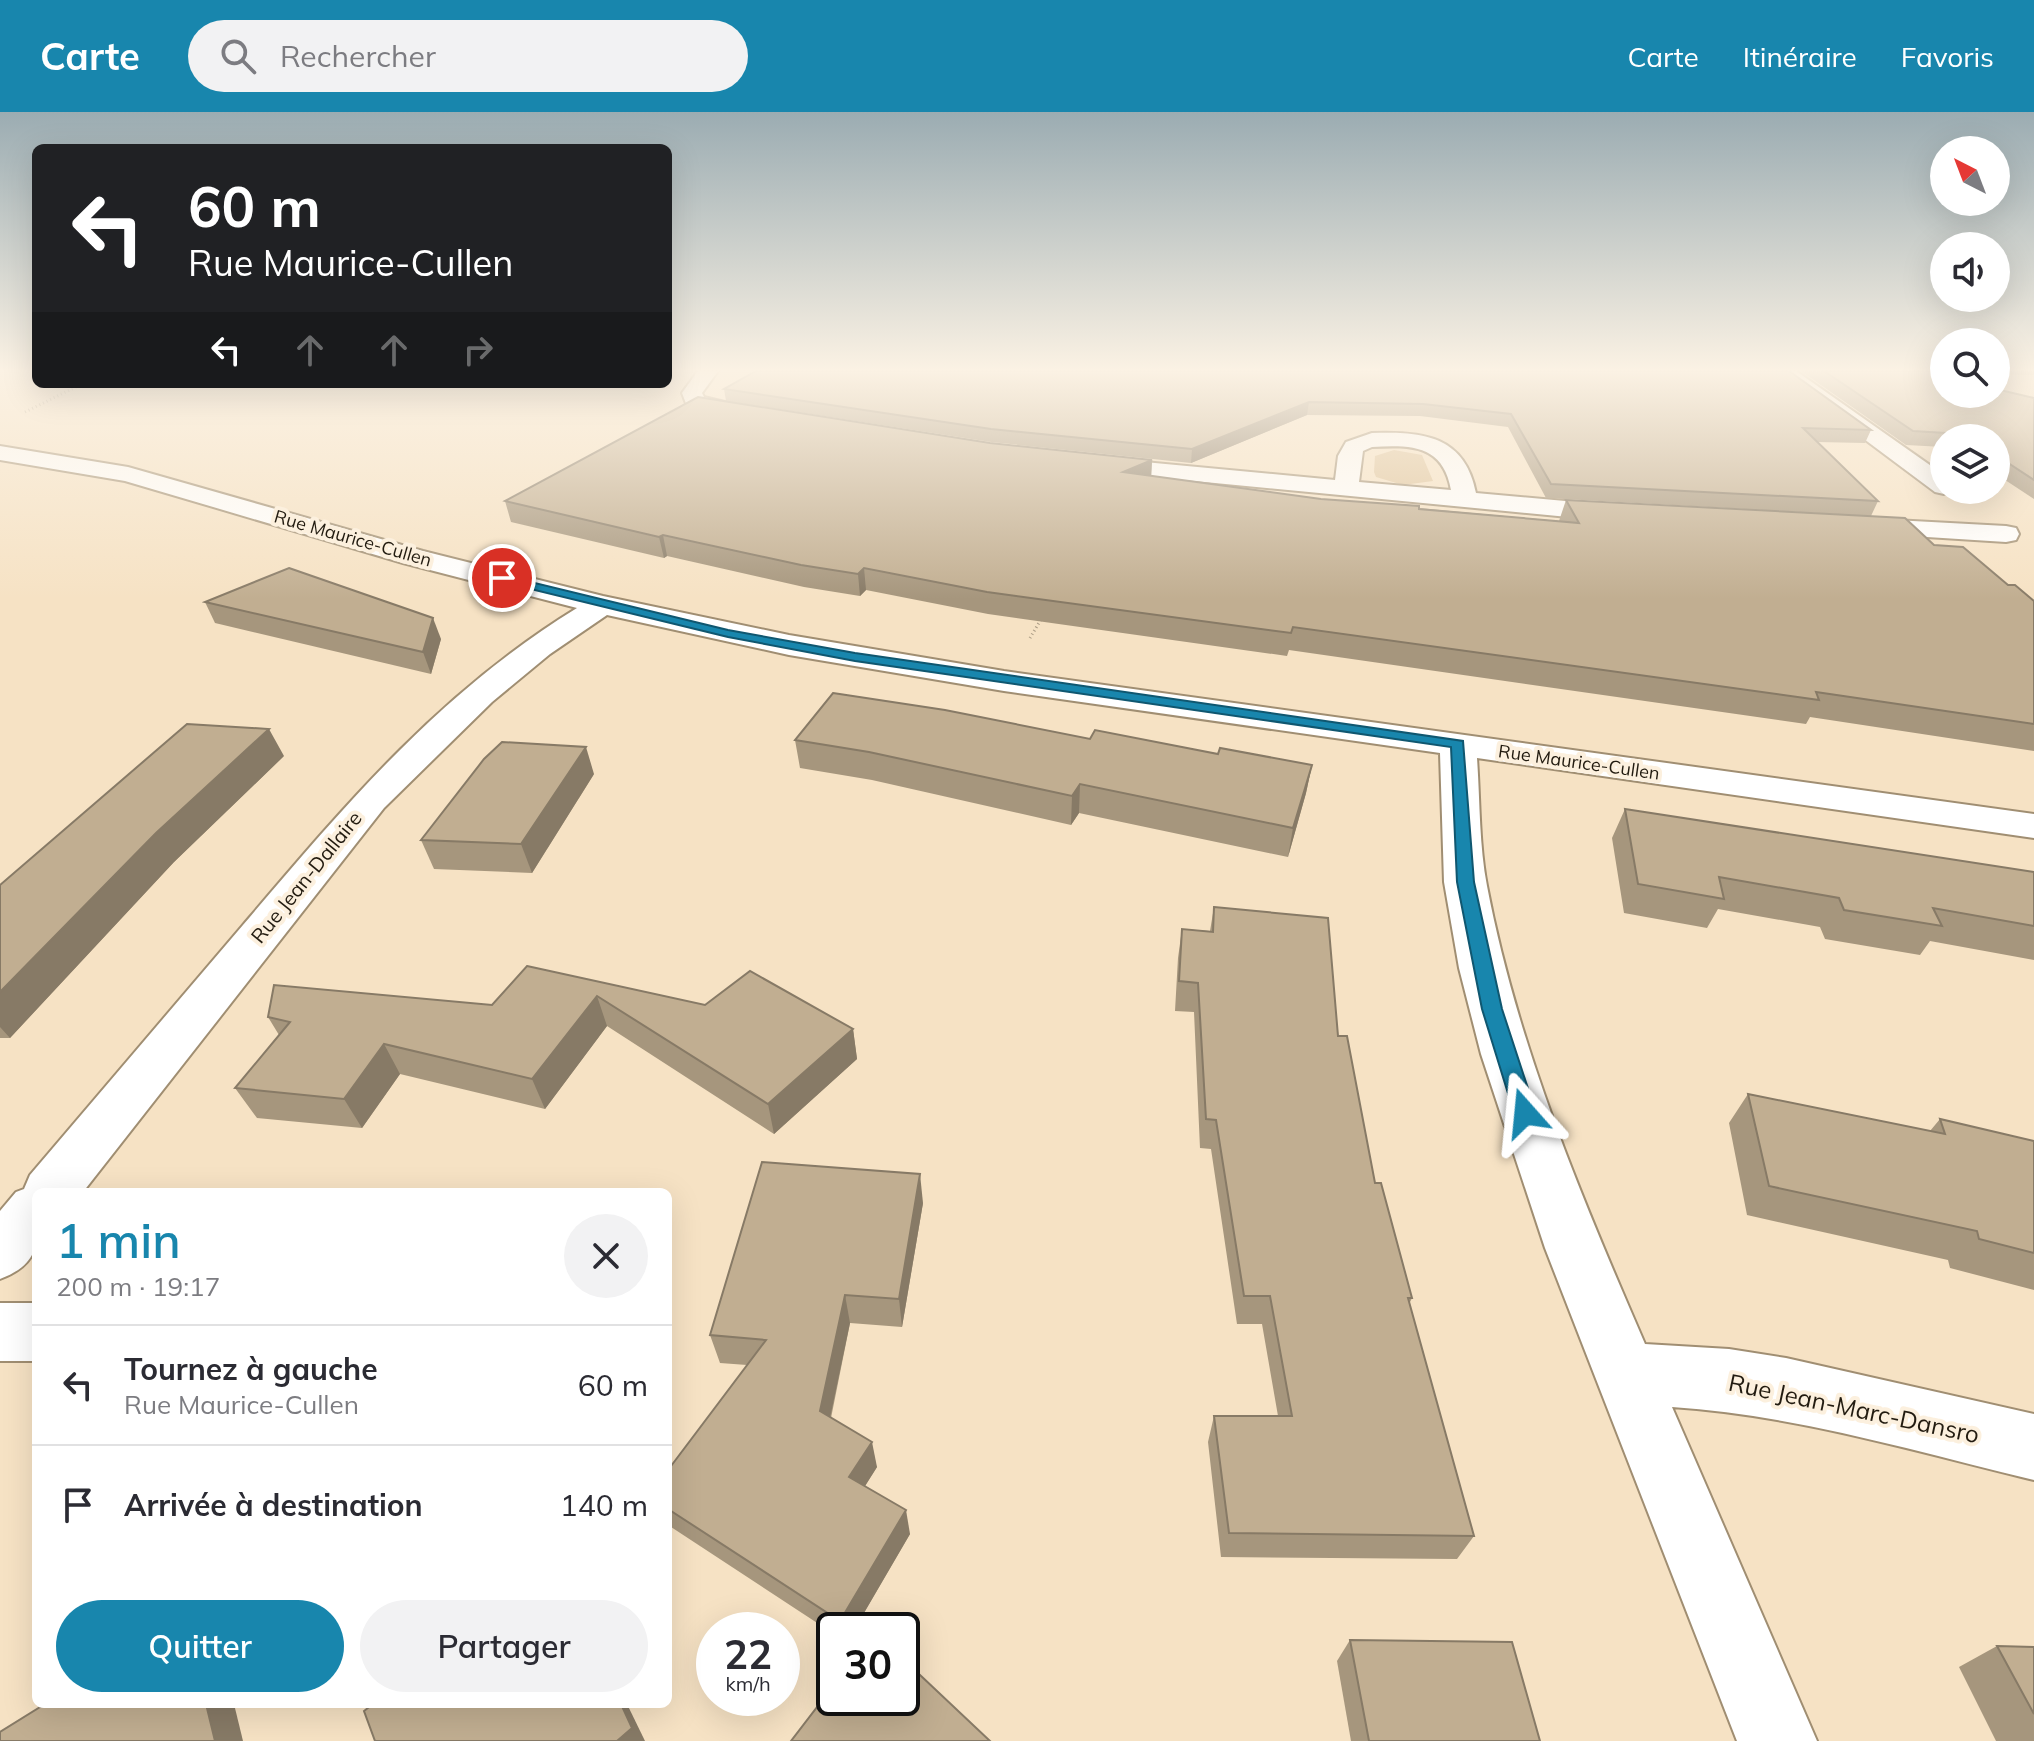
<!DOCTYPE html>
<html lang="fr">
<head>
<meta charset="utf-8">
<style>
	body { margin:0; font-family:Mulish,sans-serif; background:#f2f2f3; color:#2b2b33; height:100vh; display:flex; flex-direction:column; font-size:30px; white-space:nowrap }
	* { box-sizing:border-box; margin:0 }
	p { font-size:26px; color:#7c7c81 }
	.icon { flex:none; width:44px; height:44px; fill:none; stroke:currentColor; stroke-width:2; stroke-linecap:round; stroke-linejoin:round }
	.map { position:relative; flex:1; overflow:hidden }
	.details { position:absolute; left:32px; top:1076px; width:640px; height:520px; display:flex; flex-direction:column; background:#fff; border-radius:12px; box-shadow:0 8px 32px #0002 }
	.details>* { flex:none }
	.guide { position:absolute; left:32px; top:32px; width:640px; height:244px; border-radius:12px; box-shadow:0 8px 32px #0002; background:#202124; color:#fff; overflow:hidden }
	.needle { width:52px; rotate:318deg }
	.controls { position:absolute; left:1930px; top:24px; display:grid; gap:16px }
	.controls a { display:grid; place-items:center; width:80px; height:80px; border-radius:50%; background:#fff; box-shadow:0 8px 32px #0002; font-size:40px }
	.speed { position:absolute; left:696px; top:1500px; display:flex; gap:16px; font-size:40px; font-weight:700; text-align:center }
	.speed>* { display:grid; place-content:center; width:104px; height:104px; border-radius:50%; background:#fff; box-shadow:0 8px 32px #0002; line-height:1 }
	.speed small { font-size:20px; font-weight:400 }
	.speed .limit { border:4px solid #111; border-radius:12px; background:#fff; color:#111 }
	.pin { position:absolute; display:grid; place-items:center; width:68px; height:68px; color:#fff; margin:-34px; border:4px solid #fff; border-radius:50%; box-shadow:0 2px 8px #0007 }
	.me { position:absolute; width:88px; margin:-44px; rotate:342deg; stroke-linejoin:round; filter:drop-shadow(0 0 6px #0008) }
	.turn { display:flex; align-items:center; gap:28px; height:168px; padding:0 24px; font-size:36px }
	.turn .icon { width:104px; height:104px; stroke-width:2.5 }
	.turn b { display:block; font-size:56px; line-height:68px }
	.lanes { display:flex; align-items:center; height:76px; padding:0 24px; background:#0003; justify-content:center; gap:40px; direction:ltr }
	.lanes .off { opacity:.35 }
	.round { display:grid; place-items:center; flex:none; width:84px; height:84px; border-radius:42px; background:#f2f2f3 }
	.headline { display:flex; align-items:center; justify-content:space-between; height:136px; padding:0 24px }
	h1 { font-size:48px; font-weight:600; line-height:60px; color:#1886ad }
	.button { display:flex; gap:16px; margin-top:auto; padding:16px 24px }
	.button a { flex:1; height:92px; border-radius:48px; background:#1886ad; color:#fff; font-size:32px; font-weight:600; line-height:92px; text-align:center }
	.button a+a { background:#f2f2f3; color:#2b2b33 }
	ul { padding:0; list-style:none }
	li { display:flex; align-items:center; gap:24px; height:120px; padding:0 24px; border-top:2px solid #e1e1e2 }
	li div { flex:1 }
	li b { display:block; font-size:30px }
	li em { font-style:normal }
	header { display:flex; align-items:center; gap:48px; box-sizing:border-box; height:112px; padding:0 40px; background:#1886ad; color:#fff }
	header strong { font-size:38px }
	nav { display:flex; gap:44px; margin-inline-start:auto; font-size:28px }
	.search { width:560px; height:72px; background:#f2f2f3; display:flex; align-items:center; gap:20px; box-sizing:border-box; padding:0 28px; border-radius:44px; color:#7c7c81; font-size:30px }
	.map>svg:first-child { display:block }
	.green { fill:#dec39a }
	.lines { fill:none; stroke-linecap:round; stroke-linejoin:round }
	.minor-casing { stroke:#a08e72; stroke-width:4 }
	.path { stroke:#a99a83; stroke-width:3; stroke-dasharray:1 3; stroke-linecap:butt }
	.minor { fill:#fff; fill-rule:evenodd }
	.wall { fill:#a6967d }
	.shaded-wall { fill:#877a66 }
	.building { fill:#c1ae91; stroke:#877a66; stroke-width:2 }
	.route { fill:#1886ad; stroke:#105770; stroke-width:2 }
	.labels { text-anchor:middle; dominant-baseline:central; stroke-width:8; stroke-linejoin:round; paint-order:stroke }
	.far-street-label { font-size:18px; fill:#221b10; stroke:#fcf0de }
	.street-label { font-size:20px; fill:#221b10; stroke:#fcf0de }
	.near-street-label { font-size:24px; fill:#221b10; stroke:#fcf0de }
</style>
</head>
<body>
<header>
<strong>Carte</strong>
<div class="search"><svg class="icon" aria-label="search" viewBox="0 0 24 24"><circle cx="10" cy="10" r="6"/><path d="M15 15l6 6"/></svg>Rechercher</div>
<nav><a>Carte</a><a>Itinéraire</a><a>Favoris</a></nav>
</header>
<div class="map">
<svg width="2034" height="1629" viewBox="0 0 2034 1629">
	<rect width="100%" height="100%" fill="#f6e2c4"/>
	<polygon class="green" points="1394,338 1422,343 1433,369 1403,373 1376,365 1374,360 1375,344"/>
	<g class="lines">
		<g class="minor-casing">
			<g id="minor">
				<path d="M698 259H718L702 281 704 285 758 298 761 303 758 308C736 313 708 302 687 294L682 281Z"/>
				<polygon points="1773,259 1796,259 1944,363 1944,378 1954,378 1944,382 1935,380"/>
				<path d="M1372 321C1423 319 1465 324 1476 381L1620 394 1629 396 1633 402 1629 408 1620 410 1091 359 1083 357 1079 352 1083 347 1091 345 1335 368 1338 344 1346 330ZM1372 335C1412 333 1443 333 1451 378L1359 370 1363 339Z"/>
				<path d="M0 334 128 355 423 439 603 484 789 523 1004 559 2034 702V726L1477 646C1480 688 1479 733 1487 774 1517 932 1581 1085 1645 1232L1729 1237 1786 1246 2034 1302V1368C1914 1339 1795 1303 1672 1295L1817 1629H1737L1545 1136 1481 942 1459 856 1444 770 1440 641 1004 579 789 543 607 503 550 542 492 590 384 696 83 1080H36C36 1123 47 1149 0 1167V1099L16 1080 24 1077 30 1063C101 980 172 896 243 813 346 692 440 580 577 496L403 451 125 369 0 348Z"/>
				<polygon points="1857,406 2006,414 2016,416 2019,422 2016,428 2006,430 1848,420 1844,414 1848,408"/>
				<rect x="0" y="1191" width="36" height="58"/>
			</g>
		</g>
		<g class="path">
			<polyline points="25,300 82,272"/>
			<polyline points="1030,526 1043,504"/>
		</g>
		<use href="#minor" class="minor"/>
	</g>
	<g class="wall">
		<polygon points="1789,259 1871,318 1865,331 1817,330 1878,389 1871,404 1546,386 1508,315 1420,304 1307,303 1191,351 991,330 726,289 724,277"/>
		<polygon points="1801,259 1944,259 1944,282 2034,286 2034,387 1996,362 1996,326 1944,326 1944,335 1906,333"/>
		<polygon points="1996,259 2034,259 2034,263 1996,262"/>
		<polygon points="990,331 1152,348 1151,364 1321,387 1559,409 1566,388 1934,433 2008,473 2034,489 2034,639 1810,605 1806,612 1289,538 1287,544 988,502 866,478 860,484 804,475 667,444 664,446 511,410 505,389"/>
		<polygon points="205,490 441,527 431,562 215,511"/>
		<polygon points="1090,627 1312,653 1306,681 1288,745 1079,701 1071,713 872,668 800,656 795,628"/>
		<polygon points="284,644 174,750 10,926 0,926 0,773"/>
		<polygon points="594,662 532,761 434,757 421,728"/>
		<polygon points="1625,697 2034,760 2034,848 1930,829 1920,843 1825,827 1820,815 1718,797 1707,816 1624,801 1612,726"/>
		<polygon points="1214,795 1338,924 1375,1071 1412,1186 1409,1192 1474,1424 1457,1447 1221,1445 1208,1330 1214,1304 1278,1304 1262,1212 1237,1212 1211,1037 1200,1036 1194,900 1175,899 1178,846 1182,817 1210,819"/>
		<polygon points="527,854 705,893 853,917 857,947 774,1022 607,914 545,997 400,962 362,1016 257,1006 235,976 279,923 268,905 492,893"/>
		<polygon points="1748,982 1930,1019 1940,1007 2034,1029 2034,1178 1950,1156 1948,1148 1747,1103 1729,1011"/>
		<polygon points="923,1091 902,1215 850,1211 831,1306 877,1355 865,1374 910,1422 854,1518 834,1518 834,1522 668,1413 668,1358 747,1253 720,1251 710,1223"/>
		<polygon points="1350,1528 1540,1629 1351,1629 1337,1549"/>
		<polygon points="1997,1534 2034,1535 2034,1629 1996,1629 1959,1555"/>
	</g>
	<g class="shaded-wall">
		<polygon points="1309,290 1307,303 1191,351 1192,337"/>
		<polygon points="1152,348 1151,368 1123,360"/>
		<polygon points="663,423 667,444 664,446 659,425"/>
		<polygon points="864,456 866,478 860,484 858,462"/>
		<polygon points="433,506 441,527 431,562 423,540"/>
		<polygon points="269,617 284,644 174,750 10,926 0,915 0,880 156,721"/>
		<polygon points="586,635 594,662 532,761 521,732"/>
		<polygon points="1312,653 1306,681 1288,745 1293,716"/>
		<polygon points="1080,672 1079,701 1071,713 1072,684"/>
		<polygon points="597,884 607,914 545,997 532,967"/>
		<polygon points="853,917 857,947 774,1022 768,992"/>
		<polygon points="384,932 400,962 362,1016 344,987"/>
		<polygon points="920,1062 923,1091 902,1215 899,1187"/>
		<polygon points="845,1183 850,1211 826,1325 820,1299"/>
		<polygon points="872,1330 877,1355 855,1390 849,1365"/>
		<polygon points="906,1398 910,1422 854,1518 843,1518 840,1509"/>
		<polygon points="206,1592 234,1592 243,1629 215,1629"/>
		<polygon points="621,1592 627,1592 645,1629 617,1629"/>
	</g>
	<g class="building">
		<polygon points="756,259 1789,259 1871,318 1803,316 1878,389 1551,372 1511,302 1423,292 1309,290 1192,337 991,317 724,277"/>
		<polygon points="1824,259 1944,259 1944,282 1996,282 1996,277 2034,286 2034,368 1996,343 1996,326 1969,326 1963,322 1913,319"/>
		<polygon points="698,285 990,331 1152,348 1123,360 1321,387 1419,394 1419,397 1579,411 1566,388 1905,406 1934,433 1963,435 2008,473 2015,473 2034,489 2034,612 1816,580 1819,588 1293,515 1291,521 987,480 864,456 858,462 801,453 663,423 659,425 505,389"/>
		<polygon points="289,456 433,506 423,540 205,490"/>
		<polygon points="833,581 945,598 1090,627 1095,618 1218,642 1220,636 1312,653 1293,716 1080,672 1072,684 869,640 795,628"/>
		<polygon points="187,612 269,617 156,721 0,880 0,773"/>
		<polygon points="502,630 586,635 521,732 421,728 484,647"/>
		<polygon points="1625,697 2034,760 2034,814 1933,796 1942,814 1844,798 1839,786 1719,765 1724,787 1638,772"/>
		<polygon points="1214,795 1328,806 1338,924 1347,924 1375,1071 1381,1071 1412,1186 1408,1186 1474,1424 1229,1421 1214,1304 1292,1304 1270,1184 1244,1184 1216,1008 1206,1007 1198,871 1179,869 1182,817 1213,820"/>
		<polygon points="527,854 705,893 750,859 853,917 768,992 597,884 532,967 384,932 344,987 235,976 290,910 268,905 274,873 492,893"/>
		<polygon points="1748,982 1945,1022 1940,1007 2034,1029 2034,1141 1979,1127 1977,1119 1769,1074"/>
		<polygon points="762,1050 920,1062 899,1187 845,1183 820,1299 872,1330 849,1365 906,1398 840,1509 668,1397 668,1358 766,1228 710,1223"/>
		<polygon points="1350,1528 1512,1530 1540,1629 1369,1629"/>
		<polygon points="1997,1534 2034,1535 2034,1602"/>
		<polygon points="902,1546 990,1629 791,1629 834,1573 834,1586 902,1586"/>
		<polygon points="45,1592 206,1592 215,1629 0,1629 0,1620"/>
		<polygon points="373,1592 621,1592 632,1616 617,1629 375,1629 364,1599"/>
	</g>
	<linearGradient id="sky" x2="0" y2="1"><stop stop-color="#9bacb2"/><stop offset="0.53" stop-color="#fbf2e4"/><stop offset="1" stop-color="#fbf2e4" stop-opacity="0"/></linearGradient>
	<rect width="2034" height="487" fill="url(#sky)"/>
	<polygon class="route" points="502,463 728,518 855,541 1463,629 1474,770 1502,897 1536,1001 1533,1007 1525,1009 1517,1007 1514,1001 1482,897 1457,770 1451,635 855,549 728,525 498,469 496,466"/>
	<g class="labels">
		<g class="far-street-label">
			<text transform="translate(353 426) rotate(16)">Rue Maurice-Cullen</text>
			<text transform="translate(1579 650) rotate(8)">Rue Maurice-Cullen</text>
		</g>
		<g class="street-label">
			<text transform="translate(306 765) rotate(-51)">Rue Jean-Dallaire</text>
		</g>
		<g class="near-street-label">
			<text transform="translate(1854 1296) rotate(12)">Rue Jean-Marc-Dansro</text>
		</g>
	</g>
</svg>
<div class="controls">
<a><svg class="needle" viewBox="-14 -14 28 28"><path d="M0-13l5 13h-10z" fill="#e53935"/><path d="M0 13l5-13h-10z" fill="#7c7c81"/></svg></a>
<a><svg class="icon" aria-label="sound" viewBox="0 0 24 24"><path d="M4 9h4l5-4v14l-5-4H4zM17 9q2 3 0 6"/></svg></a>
<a><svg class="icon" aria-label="search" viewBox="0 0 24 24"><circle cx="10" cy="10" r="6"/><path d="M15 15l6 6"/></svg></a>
<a><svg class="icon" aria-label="layers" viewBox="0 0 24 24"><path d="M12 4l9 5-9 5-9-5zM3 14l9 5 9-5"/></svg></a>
</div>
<div class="speed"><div>22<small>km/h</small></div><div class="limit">30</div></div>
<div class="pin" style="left:502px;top:466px;background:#d93025"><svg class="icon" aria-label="arrive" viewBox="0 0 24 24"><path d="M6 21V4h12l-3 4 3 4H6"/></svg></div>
<svg class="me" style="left:1525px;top:1001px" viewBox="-20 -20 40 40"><path d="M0-17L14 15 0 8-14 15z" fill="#1886ad" stroke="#fff" stroke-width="4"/></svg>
<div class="guide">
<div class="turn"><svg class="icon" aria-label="left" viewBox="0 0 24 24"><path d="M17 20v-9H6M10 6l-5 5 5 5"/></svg><div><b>60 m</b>Rue Maurice-Cullen</div></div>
<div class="lanes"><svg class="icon" aria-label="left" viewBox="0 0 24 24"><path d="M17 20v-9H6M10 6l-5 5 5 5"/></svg><svg class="icon off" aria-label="ahead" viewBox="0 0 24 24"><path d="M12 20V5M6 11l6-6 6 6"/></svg><svg class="icon off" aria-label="ahead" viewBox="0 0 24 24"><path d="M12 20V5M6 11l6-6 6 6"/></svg><svg class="icon off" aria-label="right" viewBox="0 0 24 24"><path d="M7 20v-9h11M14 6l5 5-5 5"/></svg></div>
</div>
<section class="details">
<div class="headline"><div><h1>1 min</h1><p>200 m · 19:17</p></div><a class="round"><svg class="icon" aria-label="close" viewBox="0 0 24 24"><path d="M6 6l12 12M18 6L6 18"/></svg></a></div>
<ul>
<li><svg class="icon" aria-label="left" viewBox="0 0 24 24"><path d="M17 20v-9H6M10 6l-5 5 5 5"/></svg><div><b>Tournez à gauche</b><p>Rue Maurice-Cullen</p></div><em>60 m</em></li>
<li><svg class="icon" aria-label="arrive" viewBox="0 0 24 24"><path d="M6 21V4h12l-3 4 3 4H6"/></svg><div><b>Arrivée à destination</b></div><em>140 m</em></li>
</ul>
<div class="button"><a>Quitter</a><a>Partager</a></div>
</section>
</div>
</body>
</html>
